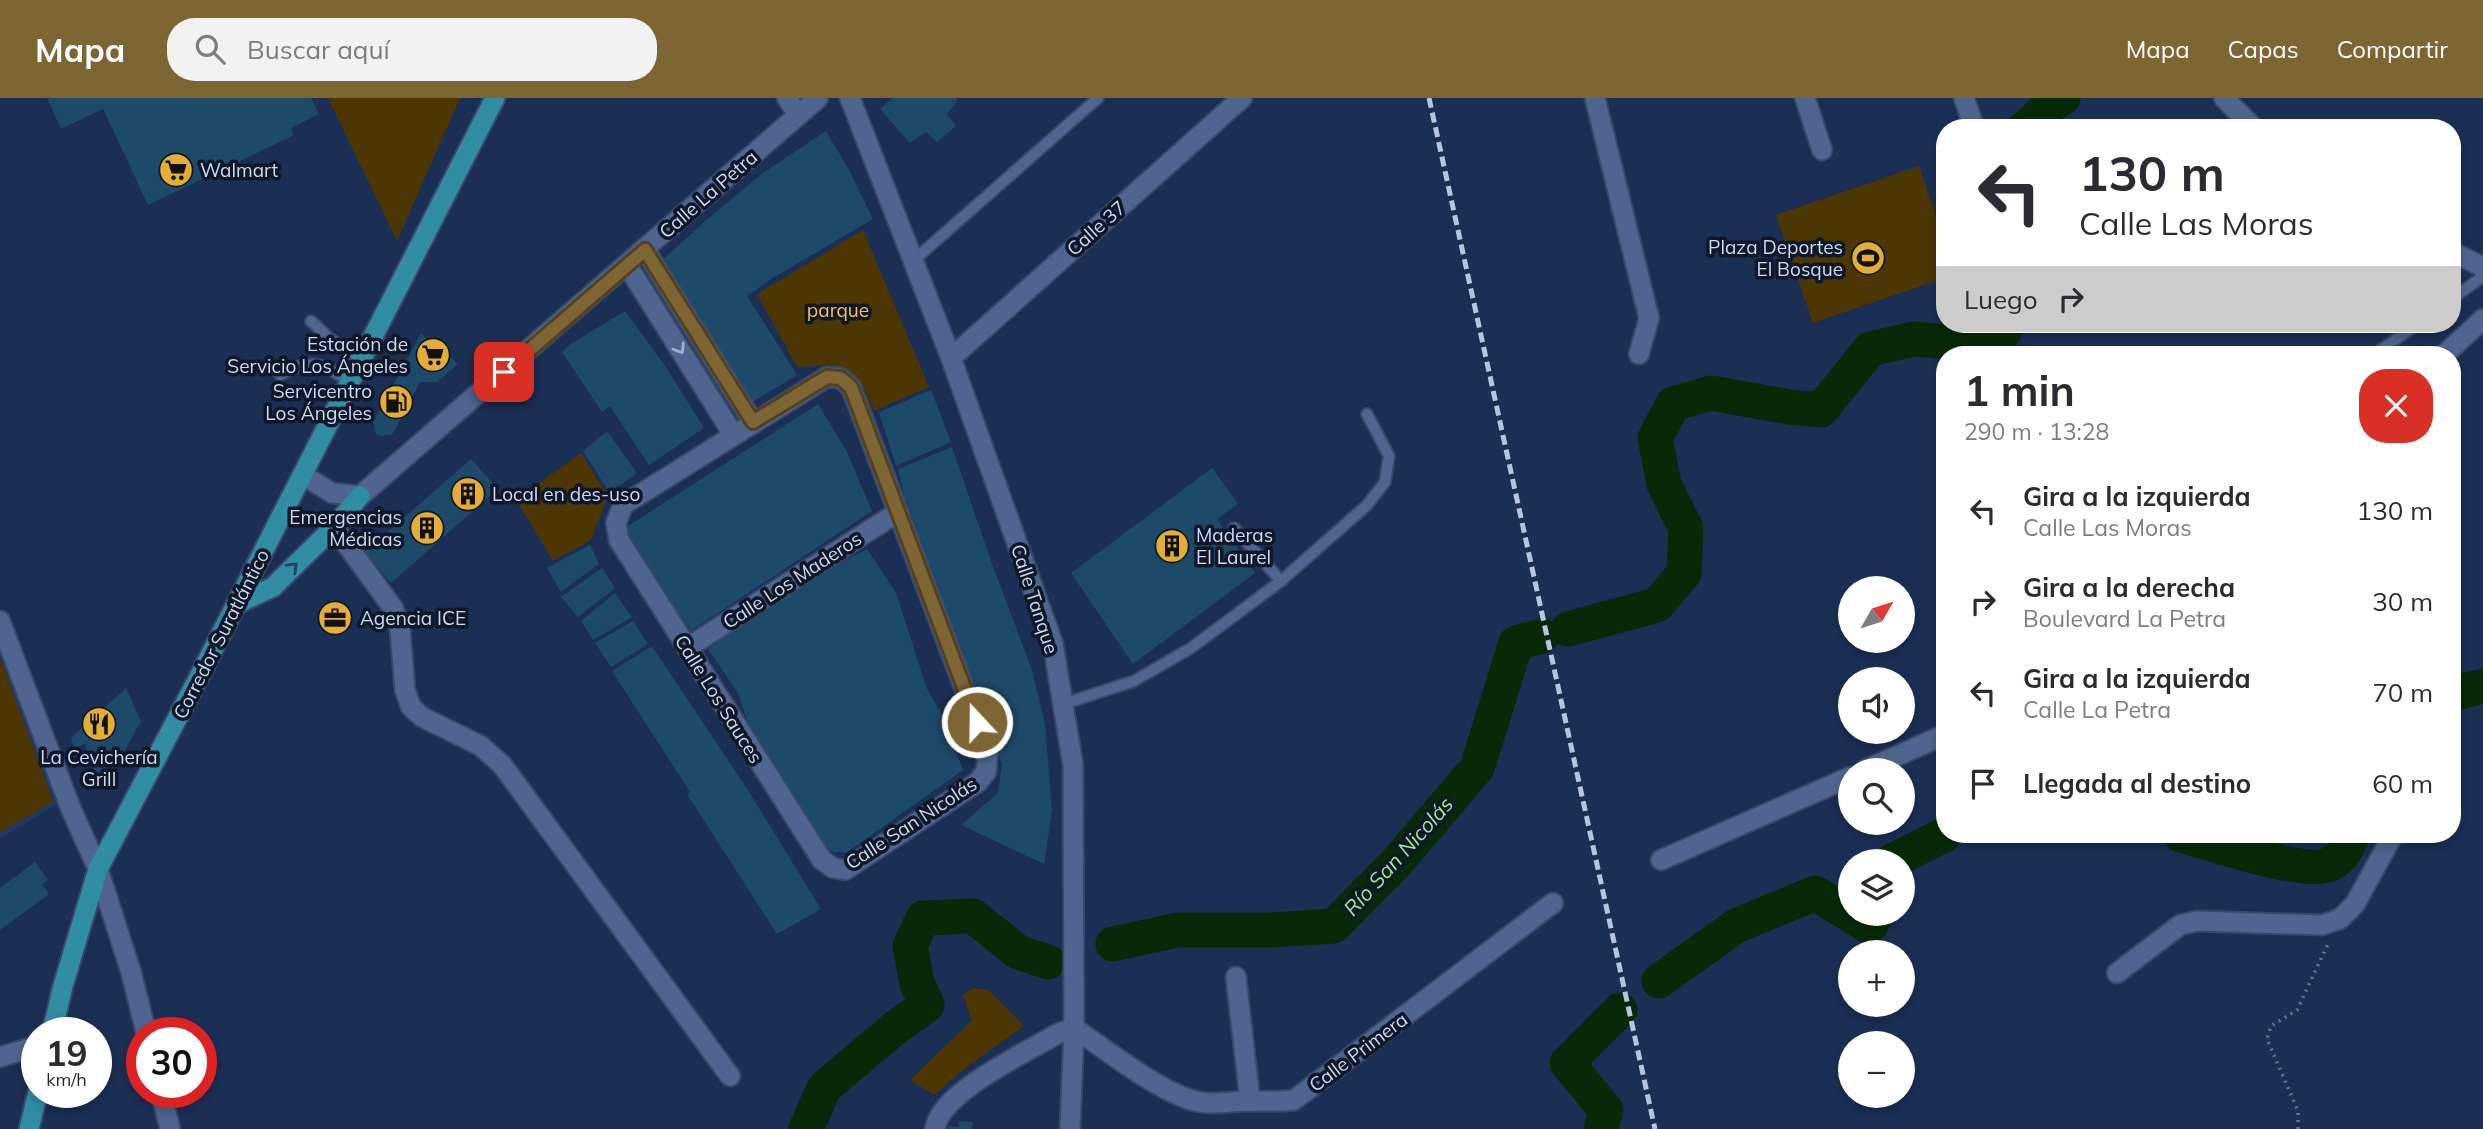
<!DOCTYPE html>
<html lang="es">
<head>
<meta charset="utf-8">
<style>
	body { margin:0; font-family:Mulish,sans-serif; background:#f2f2f3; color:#2b2b33; height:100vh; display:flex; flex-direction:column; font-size:26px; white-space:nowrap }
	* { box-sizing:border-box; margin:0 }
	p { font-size:23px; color:#7c7c81 }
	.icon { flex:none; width:38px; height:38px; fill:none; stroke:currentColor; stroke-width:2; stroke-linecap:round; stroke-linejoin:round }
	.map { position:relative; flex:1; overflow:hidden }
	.details { position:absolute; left:1936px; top:248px; width:525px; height:497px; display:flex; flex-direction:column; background:#fff; border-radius:28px; box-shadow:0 4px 10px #0003 }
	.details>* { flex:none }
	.top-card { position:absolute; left:1936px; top:21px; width:525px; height:214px; border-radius:28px; box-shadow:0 4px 10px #0003; background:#fff; color:#2b2b33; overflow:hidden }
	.needle { width:46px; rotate:51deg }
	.buttons { position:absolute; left:1838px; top:478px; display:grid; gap:14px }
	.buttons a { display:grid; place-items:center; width:77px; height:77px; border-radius:50%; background:#fff; box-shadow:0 4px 10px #0003; font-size:35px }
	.speed { position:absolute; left:21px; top:919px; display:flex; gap:14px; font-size:35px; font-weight:700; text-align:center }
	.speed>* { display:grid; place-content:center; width:91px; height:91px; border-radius:50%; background:#fff; box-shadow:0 4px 10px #0003; line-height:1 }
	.speed small { font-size:18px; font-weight:400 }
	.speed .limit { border:10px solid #d22; background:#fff; color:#111 }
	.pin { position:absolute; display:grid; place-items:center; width:60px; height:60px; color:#fff; margin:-30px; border-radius:14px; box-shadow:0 4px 10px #0006 }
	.me { position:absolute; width:77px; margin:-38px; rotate:339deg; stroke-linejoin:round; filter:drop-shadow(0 0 5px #0008) }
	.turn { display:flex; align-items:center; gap:24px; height:147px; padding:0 28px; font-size:32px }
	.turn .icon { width:91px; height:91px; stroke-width:2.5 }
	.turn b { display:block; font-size:49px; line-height:60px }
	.then { display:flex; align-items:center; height:66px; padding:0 28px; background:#0003; gap:14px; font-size:26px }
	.round { display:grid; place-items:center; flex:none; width:74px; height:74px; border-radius:28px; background:#f2f2f3 }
	.headline { display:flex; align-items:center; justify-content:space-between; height:119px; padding:0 28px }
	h1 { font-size:42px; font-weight:700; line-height:52px }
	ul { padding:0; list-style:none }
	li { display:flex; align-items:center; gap:21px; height:91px; padding:0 28px }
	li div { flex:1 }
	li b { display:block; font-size:26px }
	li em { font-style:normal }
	header { display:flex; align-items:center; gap:42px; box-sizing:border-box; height:98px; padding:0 35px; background:#7e6634; color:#fff }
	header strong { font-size:33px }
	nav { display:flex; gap:38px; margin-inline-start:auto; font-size:24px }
	.search { width:490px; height:63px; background:#f2f2f3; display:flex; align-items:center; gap:18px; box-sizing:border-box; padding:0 24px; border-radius:28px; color:#7c7c81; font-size:26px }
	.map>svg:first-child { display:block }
	.built { fill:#213863 }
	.green { fill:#4c3603 }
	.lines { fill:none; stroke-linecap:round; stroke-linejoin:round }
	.river { stroke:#082907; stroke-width:35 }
	.building { fill:#1e4a69 }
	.service-casing { stroke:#394868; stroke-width:14 }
	.minor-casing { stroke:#394868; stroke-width:23 }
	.tertiary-casing { stroke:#394868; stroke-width:23 }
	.primary-casing { stroke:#394868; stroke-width:23 }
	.path { stroke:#647595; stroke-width:3.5; stroke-dasharray:2 5; stroke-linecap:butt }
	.service { stroke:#4f658f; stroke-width:10 }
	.minor { stroke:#4f658f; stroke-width:19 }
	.tertiary { stroke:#4f658f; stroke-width:19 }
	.primary { stroke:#308da4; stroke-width:19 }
	.rail { stroke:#b6c4dd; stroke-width:5; stroke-dasharray:10 5; stroke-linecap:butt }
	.oneway { stroke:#a0b0cf }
	.oneway2 { stroke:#1c465a }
	.route-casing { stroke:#524222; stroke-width:18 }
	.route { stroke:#7e6634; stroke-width:12 }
	.labels { text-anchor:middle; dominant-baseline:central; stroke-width:7; stroke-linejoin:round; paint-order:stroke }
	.poi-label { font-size:19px; fill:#ccd9f1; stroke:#0f1728; text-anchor:start }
	.street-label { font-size:19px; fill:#ccd9f1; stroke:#0f1728 }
	.park-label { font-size:19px; fill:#f9c14b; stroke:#0f1728 }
	.water-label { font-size:21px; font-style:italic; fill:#9aec93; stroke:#0f1728 }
</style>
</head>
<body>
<header>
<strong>Mapa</strong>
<div class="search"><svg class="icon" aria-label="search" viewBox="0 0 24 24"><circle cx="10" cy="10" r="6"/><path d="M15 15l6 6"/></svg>Buscar aquí</div>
<nav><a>Mapa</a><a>Capas</a><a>Compartir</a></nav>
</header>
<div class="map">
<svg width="2483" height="1031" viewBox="0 0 2483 1031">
	<rect width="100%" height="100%" fill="#1b2e54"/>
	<polygon class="built" points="0,545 60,704 0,741"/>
	<g class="green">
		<polygon points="328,0 460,0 397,143"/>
		<polygon points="1919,68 1944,140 1944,180 1813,225 1776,117"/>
		<path d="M863 132 929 289 874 313C852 264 849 266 797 269L757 196Z"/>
		<polygon points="581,355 608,398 591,442 553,463 516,402"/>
		<polygon points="0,560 53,703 0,735"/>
		<polygon points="973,890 988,892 1024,928 968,968 934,997 910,982 972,922 963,897"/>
	</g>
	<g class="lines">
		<g class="river">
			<polyline points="2025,30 2052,6 2063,0"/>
			<polyline points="1568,531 1657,507 1684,475 1686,431 1664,386 1655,340 1673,306 1711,295 1789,309 1821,312 1870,251 1914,241 1960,245 2003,235 2008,226"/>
			<polyline points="2452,596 2483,588"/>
			<path d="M2181 737C2209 745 2307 778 2330 766 2343 759 2348 750 2352 737"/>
			<polyline points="1892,763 1944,737"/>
			<polyline points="1113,846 1178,832 1271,832 1334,828 1397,764 1477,670 1516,545 1542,538"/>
			<polyline points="1659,883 1736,828 1815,795 1870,829 1875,816"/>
			<polyline points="806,1031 824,990 895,930 927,907 917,885 910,848 923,820 973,818 1018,854 1048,864"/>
			<polyline points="1601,1031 1606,1012 1567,965 1620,912"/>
		</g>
	</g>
	<g class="building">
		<polygon points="47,0 311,0 319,16 291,30 294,37 148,107 103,11 61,31"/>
		<polygon points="893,0 956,0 958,2 947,16 956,28 937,44 926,34 910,45 880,11"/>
		<polygon points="826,33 849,72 873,121 771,181 747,198 797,277 749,306 659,165 705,123 763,75"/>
		<polygon points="625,213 665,268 704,330 649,367 610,308 602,314 562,254 569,247"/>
		<polygon points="421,236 458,266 437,284 420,284 392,337 381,338 376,336 373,324"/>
		<polygon points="931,292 951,344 896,368 879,314"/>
		<polygon points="818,306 847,354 872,413 691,533 629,441 628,428"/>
		<polygon points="607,333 637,375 610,395 583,353"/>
		<polygon points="952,349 991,463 1032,572 1045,626 1052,712 1044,766 961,727 998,695 1002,666 956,539 944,516 925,453 904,397 898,371"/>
		<polygon points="471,361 498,391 391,485 365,454"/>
		<polygon points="1212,370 1238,406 1217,421 1255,475 1133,566 1071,475"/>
		<polygon points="590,447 599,466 561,494 547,470"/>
		<polygon points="867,451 896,495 927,591 942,617 963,672 846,755 830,753 800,712 749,628 738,595 708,551 767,508 826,472"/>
		<polygon points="602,470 615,490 578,519 561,499"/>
		<polygon points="615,495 632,519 593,542 581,523"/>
		<polygon points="633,523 648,546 611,569 595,545"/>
		<polygon points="652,548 746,689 821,811 777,836 687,696 690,694 612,573"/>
		<polygon points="126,590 141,623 118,665 110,661 98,683 85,646 74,650 71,640"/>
		<polygon points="35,764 48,782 42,786 49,796 0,832 0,790"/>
		<polygon points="959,1023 973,1024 972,1031 948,1031 949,1028 958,1029"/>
	</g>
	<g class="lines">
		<g class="service-casing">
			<g id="service">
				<polyline points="913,163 1098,0"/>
				<polyline points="2452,201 2483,178"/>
				<polyline points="311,223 330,241 361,260"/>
				<polyline points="2374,257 2417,226"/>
				<path d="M280 277C312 259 320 265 349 283"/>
				<polyline points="1234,430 1281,483"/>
				<polyline points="1063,606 1134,583 1191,550 1281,483 1367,407 1385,384 1389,358 1367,316"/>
			</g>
		</g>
		<g class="minor-casing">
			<g id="minor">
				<polyline points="787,0 798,17"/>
				<polyline points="850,0 951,260 1053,546 1073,667 1074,930 1070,1031"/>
				<polyline points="1595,0 1649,220 1639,256"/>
				<polyline points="1805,0 1822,52"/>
				<polyline points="1964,0 1973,26"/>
				<polyline points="2224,0 2254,30"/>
				<polyline points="645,152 753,324"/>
				<polyline points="2452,154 2483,169"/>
				<polyline points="627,167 733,336"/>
				<polyline points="2444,257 2483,221"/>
				<polyline points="951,260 1242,0"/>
				<polygon points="827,279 840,280 851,289 988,653 986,674 978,684 845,772 833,770 822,762 619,442 616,425 623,407"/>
				<polyline points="334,429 393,510 400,532 405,592 411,609 422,619 481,648 503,668 730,978"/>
				<polyline points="0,523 71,711 98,771 131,874 146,934"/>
				<polyline points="687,550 898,414"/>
				<polyline points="1865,672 1944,637"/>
				<polyline points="1661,762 1850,679"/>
				<polyline points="2117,875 2180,827 2197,823 2322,827 2340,821 2355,806 2393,737"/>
				<polyline points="1236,879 1250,1003"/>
				<polyline points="0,959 37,948"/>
				<polyline points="161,994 170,1031"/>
				<path d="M935 1031C939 995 1027 954 1057 936L1074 930C1108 953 1150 987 1188 1001 1207 1008 1227 1004 1246 1003 1263 1003 1278 1004 1294 1002L1553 805"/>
			</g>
		</g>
		<g class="tertiary-casing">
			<polyline id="tertiary" points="303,377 332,395 360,398 818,0"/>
		</g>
		<g class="primary-casing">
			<g id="primary">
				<polyline points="237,506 273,489 334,429 360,398"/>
				<polyline points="52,934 63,888 98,771 199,579 495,0"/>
				<polyline points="29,1031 38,994"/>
			</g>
		</g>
		<polyline class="path" points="2298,1031 2298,1013 2267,941 2271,928 2297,912 2328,846"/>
		<use href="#service" class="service"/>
		<use href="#minor" class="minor"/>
		<use href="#tertiary" class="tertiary"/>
		<use href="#primary" class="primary"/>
		<polyline class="rail" points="1429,0 1655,1031"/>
	</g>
	<defs><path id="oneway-chevron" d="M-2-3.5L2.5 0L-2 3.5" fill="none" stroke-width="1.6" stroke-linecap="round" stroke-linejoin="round" transform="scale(1.75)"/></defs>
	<use class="oneway" href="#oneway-chevron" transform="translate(680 251) rotate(58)"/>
	<use class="oneway2" href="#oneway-chevron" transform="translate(293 469) rotate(-45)"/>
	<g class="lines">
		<g class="route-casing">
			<polyline id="route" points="504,274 645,152 753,324 827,279 840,280 851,289 977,624"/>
		</g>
		<use href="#route" class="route"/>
	</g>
	<defs>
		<g id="supermarket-disc" transform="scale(1.75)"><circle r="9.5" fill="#e4ad35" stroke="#0f1728"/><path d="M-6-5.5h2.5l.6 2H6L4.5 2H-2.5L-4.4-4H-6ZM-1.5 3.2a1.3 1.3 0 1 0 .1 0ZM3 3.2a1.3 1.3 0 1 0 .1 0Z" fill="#111"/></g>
		<g id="stadium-disc" transform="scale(1.75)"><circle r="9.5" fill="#e4ad35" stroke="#0f1728"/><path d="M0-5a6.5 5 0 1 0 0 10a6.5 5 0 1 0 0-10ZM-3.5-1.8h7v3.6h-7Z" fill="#111"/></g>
		<g id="fuel-disc" transform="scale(1.75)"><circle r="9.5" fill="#e4ad35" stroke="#0f1728"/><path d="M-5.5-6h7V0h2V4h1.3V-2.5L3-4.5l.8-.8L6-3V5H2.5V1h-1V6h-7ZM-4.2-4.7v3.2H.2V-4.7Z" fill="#111"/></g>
		<g id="building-disc" transform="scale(1.75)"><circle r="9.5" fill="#e4ad35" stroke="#0f1728"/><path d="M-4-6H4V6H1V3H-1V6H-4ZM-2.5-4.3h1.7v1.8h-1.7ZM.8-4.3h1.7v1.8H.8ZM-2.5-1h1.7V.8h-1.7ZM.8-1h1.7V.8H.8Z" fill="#111"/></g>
		<g id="office-disc" transform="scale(1.75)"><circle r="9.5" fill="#e4ad35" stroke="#0f1728"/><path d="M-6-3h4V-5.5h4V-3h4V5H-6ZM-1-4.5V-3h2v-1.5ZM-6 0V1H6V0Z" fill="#111"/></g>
		<g id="restaurant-disc" transform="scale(1.75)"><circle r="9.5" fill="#e4ad35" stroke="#0f1728"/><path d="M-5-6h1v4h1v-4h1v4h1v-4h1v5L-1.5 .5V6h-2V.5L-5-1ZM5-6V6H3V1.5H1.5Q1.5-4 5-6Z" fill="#111"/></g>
	</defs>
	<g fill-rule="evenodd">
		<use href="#supermarket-disc" x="176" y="72"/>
		<use href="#stadium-disc" x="1868" y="160"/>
		<use href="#supermarket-disc" x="433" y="257"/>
		<use href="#fuel-disc" x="396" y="304"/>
		<use href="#building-disc" x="468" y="396"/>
		<use href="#building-disc" x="427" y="430"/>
		<use href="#building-disc" x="1172" y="448"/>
		<use href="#office-disc" x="335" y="520"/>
		<use href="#restaurant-disc" x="99" y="626"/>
	</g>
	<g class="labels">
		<g class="poi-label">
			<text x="200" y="72">Walmart</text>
			<text x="1843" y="149" text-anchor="end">Plaza Deportes<tspan x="1843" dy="22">El Bosque</tspan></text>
			<text x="408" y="246" text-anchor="end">Estación de<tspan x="408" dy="22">Servicio Los Ángeles</tspan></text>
			<text x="372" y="293" text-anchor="end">Servicentro<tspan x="372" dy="22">Los Ángeles</tspan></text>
			<text x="492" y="396">Local en des-uso</text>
			<text x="402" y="419" text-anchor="end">Emergencias<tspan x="402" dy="22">Médicas</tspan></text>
			<text x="1196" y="437">Maderas<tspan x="1196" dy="22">El Laurel</tspan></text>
			<text x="360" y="520">Agencia ICE</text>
			<text x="99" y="659" text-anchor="middle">La Cevichería<tspan x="99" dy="22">Grill</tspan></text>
		</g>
		<g class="street-label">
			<text transform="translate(708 96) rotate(-41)">Calle La Petra</text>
			<text transform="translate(1096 130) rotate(-42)">Calle 37</text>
			<text transform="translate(792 482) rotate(-33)">Calle Los Maderos</text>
			<text transform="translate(1035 501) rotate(72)">Calle Tanque</text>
			<text transform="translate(221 536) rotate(-63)">Corredor Suratlántico</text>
			<text transform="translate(719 601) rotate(58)">Calle Los Sauces</text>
			<text transform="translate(911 725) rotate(-33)">Calle San Nicolás</text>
			<text transform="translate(1358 954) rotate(-37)">Calle Primera</text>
		</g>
		<g class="park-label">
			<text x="838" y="212">parque</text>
		</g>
		<g class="water-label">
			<text transform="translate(1398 758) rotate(-48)">Río San Nicolás</text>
		</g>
	</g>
</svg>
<div class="buttons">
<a><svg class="needle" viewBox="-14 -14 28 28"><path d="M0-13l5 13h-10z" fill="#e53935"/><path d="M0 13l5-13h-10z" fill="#7c7c81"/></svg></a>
<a><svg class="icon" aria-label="sound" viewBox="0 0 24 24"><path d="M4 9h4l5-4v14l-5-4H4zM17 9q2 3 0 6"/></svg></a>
<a><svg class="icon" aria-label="search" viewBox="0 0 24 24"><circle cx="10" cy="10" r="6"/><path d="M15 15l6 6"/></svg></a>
<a><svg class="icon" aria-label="layers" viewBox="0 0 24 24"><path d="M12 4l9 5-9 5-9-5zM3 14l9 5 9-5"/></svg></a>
<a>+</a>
<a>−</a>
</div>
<div class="speed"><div>19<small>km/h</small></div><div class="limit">30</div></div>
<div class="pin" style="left:504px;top:274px;background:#d93025"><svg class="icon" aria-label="arrive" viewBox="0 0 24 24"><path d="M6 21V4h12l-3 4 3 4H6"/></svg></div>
<svg class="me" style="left:977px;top:624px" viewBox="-20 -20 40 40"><circle r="17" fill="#7e6634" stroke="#fff" stroke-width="3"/><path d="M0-11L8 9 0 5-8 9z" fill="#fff"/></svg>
<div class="top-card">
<div class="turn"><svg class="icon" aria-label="left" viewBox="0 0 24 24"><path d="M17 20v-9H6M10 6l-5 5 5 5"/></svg><div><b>130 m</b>Calle Las Moras</div></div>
<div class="then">Luego<svg class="icon" aria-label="right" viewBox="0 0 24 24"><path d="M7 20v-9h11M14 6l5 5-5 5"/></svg></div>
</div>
<section class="details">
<div class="headline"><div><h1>1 min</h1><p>290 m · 13:28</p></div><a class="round" style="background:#d93025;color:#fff"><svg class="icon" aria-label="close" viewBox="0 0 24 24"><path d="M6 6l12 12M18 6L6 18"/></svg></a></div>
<ul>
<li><svg class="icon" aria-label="left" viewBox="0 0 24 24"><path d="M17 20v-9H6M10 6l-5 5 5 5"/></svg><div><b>Gira a la izquierda</b><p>Calle Las Moras</p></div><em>130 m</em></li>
<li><svg class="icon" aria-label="right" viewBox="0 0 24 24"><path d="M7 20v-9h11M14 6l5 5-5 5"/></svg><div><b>Gira a la derecha</b><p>Boulevard La Petra</p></div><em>30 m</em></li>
<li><svg class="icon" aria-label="left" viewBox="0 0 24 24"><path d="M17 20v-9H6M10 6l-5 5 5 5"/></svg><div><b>Gira a la izquierda</b><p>Calle La Petra</p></div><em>70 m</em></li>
<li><svg class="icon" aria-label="arrive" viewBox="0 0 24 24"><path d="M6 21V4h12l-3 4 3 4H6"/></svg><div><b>Llegada al destino</b></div><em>60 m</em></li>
</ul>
</section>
</div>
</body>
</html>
